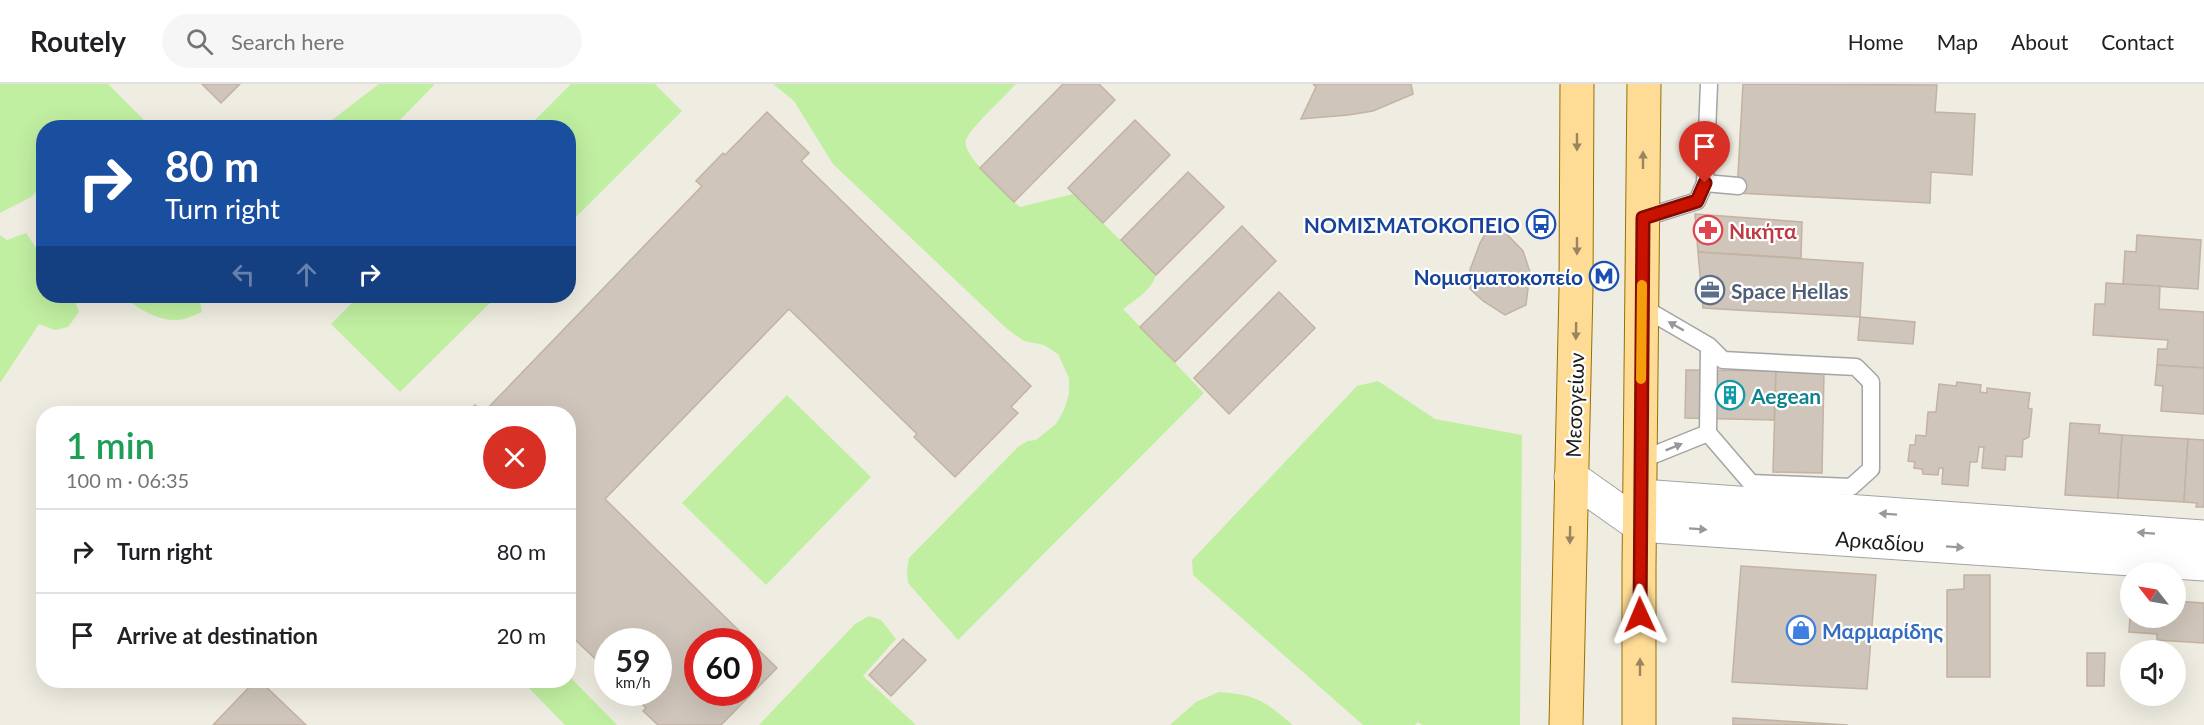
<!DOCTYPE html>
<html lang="en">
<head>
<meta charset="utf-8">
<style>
	body { margin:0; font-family:Lato,sans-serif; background:#f6f6f6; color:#202124; height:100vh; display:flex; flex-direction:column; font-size:22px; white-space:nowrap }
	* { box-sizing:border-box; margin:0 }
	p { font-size:20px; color:#757577 }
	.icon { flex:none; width:33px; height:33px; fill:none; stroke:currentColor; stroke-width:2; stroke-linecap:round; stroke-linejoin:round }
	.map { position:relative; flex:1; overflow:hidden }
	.panel { position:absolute; left:36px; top:322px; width:540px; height:282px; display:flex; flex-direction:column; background:#fff; border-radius:24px; box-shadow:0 6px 24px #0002 }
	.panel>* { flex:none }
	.guide { position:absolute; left:36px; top:36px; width:540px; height:183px; border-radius:24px; box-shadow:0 6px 24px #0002; background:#1a4fa0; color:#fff; overflow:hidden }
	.needle { width:39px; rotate:301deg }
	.buttons { position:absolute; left:2120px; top:478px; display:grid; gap:12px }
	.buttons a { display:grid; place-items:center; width:66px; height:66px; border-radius:50%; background:#fff; box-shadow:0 6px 24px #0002; font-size:30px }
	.speed { position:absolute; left:594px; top:544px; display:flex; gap:12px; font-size:30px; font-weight:700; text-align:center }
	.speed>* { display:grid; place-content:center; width:78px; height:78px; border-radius:50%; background:#fff; box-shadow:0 6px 24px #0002; line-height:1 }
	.speed small { font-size:15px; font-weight:400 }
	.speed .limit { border:9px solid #d22; background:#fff; color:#111 }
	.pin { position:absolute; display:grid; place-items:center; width:51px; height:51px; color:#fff; margin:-62px -26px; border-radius:50% 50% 50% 0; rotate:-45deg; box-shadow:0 0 6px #0007 }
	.pin .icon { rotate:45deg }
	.me { position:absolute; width:66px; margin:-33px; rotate:359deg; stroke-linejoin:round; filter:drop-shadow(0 0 4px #0008) }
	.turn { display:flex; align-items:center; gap:21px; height:126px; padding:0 30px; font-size:27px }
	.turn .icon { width:78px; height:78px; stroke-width:2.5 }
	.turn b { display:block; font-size:42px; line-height:51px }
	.lanes { display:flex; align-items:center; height:57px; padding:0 30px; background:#0003; justify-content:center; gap:30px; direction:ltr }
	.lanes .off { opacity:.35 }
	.round { display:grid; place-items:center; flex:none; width:63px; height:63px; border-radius:32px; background:#f6f6f6 }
	.summary { display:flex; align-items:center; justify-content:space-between; height:102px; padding:0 30px }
	h1 { font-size:36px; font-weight:600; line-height:45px; color:#1e9e55 }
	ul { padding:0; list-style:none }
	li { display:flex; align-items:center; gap:18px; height:84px; padding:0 30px; border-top:2px solid #e0e0e0 }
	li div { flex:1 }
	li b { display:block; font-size:22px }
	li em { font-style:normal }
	header { display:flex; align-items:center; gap:36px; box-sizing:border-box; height:84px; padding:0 30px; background:#fff; border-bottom:2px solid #e0e0e0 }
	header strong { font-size:28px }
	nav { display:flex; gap:33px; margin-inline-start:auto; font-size:21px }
	.search { width:420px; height:54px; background:#f6f6f6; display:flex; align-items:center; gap:15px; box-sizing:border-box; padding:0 21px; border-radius:33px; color:#757577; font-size:22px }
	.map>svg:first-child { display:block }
	.grass { fill:#c0efa1 }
	.building { fill:#cfc5ba; stroke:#c2b3a2; stroke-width:1.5; fill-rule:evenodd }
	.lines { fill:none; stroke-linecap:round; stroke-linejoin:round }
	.service-casing { stroke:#a4a4a4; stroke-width:19 }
	.tertiary-casing { stroke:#a4a4a4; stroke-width:35 }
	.primary-casing { stroke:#957200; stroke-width:35 }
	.service { stroke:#fff; stroke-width:16 }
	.tertiary { stroke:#fff; stroke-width:33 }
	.primary { stroke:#ffdc96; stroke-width:33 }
	.oneway { fill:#998660 }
	.oneway2 { fill:#999 }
	.route-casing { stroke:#830c00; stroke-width:15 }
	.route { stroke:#c91300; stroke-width:10 }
	.slow { stroke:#f59e0b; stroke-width:10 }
	.labels { text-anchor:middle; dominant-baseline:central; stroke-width:4.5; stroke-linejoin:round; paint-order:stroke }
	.transit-label { font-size:21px; font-weight:bold; fill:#164399; stroke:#fff; text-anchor:end }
	.health-label { font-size:21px; font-weight:bold; fill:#be3a42; stroke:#fff; text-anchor:start }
	.service-label { font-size:21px; font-weight:bold; fill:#4e5e75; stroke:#fff; text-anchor:start }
	.culture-label { font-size:21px; font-weight:bold; fill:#0d838f; stroke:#fff; text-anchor:start }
	.street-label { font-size:21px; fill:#1d1d1d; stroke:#fff }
	.shop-label { font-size:21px; font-weight:bold; fill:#366cbe; stroke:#fff; text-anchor:start }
</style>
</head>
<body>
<header>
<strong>Routely</strong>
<div class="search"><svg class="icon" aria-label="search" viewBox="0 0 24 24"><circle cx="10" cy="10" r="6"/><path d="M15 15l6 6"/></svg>Search here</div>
<nav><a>Home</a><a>Map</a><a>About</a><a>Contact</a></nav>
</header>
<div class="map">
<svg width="2204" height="641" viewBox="0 0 2204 641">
	<rect width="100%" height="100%" fill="#efece1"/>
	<g class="grass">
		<polygon points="0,0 108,0 151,43 44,44 43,101 31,113 0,129"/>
		<polygon points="379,0 435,0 393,43 323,43"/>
		<polygon points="571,0 655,0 682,27 569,140 568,44 528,43"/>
		<path d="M773 0H1016C1006 11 970 44 966 56 960 70 1009 112 1020 123L1073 110 1156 191C1151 207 1136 215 1123 225L1204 309 958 556 908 499 907 486 909 474 1019 362 1028 357 1036 356 1056 340 1064 326 1069 310V294L1058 270 1044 261 1024 257 1006 244 833 80 794 17Z"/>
		<polygon points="26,149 43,174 44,212 73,212 79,228 68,243 55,246 39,240 0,299 0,151 7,156"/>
		<path d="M124 212H199L202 228C197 230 191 233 184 235 164 240 138 226 124 212Z"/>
		<polygon points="359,212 497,212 400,308 331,240"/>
		<polygon points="1378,297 1435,335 1522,351 1520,641 1422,641 1418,638 1415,641 1363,641 1193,491 1192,476 1357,302"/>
		<polygon points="787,311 871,393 766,501 682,419"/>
		<polygon points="869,532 881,536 896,555 863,592 916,641 759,641 855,540"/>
		<polygon points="569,592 617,641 565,641 522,597 568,597"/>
		<path d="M1219 608C1258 611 1264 617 1293 641H1170L1196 618Z"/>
	</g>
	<g class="building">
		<polygon points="202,0 240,0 221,19"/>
		<polygon points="1063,0 1099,0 1115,16 1014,118 980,84"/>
		<polygon points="1313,0 1411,0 1413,10 1373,27 1348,31 1301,35 1316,3"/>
		<polygon points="1743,0 1937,1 1935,28 1975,30 1972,91 1931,88 1930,119 1737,109"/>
		<path d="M767 28 809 69 801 77 1031 302 1011 323 1018 329 955 393 914 353 917 350 789 225 605 415 777 584 721 641H658L643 627 646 624 630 609H658V558H608V587L568 549V330H466L475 321 483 329 702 102 696 97 723 69 725 71ZM698 558H748V609H698Z"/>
		<polygon points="1135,36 1170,71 1103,139 1068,104"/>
		<polygon points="1188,88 1224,123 1156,191 1121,156"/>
		<polygon points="1695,130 1802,138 1801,174 1698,168"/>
		<polygon points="1493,136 1523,167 1530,188 1526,221 1505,231 1483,217 1470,205 1470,186 1480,159"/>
		<polygon points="1242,142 1276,177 1175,278 1140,243"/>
		<polygon points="2137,151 2201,156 2198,205 2123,200 2125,167 2136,168"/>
		<polygon points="1698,168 1863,179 1860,233 1703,224"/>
		<polygon points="2106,199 2160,202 2159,225 2204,228 2204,284 2157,281 2158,265 2167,265 2168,256 2093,251 2095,220 2105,220"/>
		<polygon points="1279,208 1315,244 1229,330 1194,294"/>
		<polygon points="1860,233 1915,238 1913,260 1858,256"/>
		<polygon points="2157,281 2204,284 2204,330 2161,327 2163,302 2155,301"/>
		<polygon points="1686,286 1776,287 1774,336 1685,334"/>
		<polygon points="1776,287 1824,288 1822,389 1773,388"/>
		<polygon points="1957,298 1981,301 1980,308 1987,309 1987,304 2030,309 2028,324 2032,325 2029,353 2023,356 2022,373 2006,372 2005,386 1982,384 1984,363 1979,363 1977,378 1970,378 1968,402 1942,400 1943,384 1939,384 1938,391 1923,390 1922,385 1914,384 1915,378 1908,377 1910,361 1915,361 1916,351 1926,352 1928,328 1936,328 1939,300 1956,302"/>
		<polygon points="2070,339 2100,341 2099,349 2122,351 2118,414 2065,411"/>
		<polygon points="2122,351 2188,355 2184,418 2118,414"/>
		<polygon points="2188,355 2204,356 2204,423 2196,423 2197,419 2184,418"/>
		<polygon points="1741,482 1876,491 1867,605 1732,598"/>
		<polygon points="1964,491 1990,491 1990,593 1947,593 1947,506 1964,505"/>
		<polygon points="2175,517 2204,519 2204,559 2157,556 2157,550 2129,548 2130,532 2130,534 2175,534"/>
		<polygon points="903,555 926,576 891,612 869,591"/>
		<polygon points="2087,569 2105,569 2104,602 2087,602"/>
		<polygon points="255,597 260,597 306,641 213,641"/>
		<polygon points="1733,634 1848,641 1733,641"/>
	</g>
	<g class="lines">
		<g class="service-casing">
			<g id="service">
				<polyline points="1705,99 1738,102"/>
				<polyline points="1643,134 1697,117 1705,99 1709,0"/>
				<polyline points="1642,223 1709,262 1723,276 1856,283 1871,298 1871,385 1851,403 1751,399 1708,349 1709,262"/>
				<polyline points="1641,376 1708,349"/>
			</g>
		</g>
		<g class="tertiary-casing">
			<g id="tertiary">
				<polyline points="1571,393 1639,441 2204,480"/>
				<polyline points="1641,412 2204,453"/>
			</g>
		</g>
		<g class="primary-casing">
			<g id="primary">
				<polyline points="1566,641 1576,205 1577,0"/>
				<polyline points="1639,641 1639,484 1644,0"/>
			</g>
		</g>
		<use href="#service" class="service"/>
		<use href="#tertiary" class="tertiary"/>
		<use href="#primary" class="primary"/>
	</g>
	<defs><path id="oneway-solid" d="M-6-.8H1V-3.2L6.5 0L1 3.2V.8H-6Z" transform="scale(1.5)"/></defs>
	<g class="oneway">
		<use href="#oneway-solid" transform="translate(1577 58) rotate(90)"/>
		<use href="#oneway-solid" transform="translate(1643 76) rotate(-90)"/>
		<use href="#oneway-solid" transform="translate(1577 162) rotate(90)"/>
		<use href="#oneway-solid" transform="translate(1576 247) rotate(91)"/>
		<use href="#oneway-solid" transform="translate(1570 451) rotate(91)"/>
		<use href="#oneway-solid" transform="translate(1640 583) rotate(-90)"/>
	</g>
	<g class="oneway2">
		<use href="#oneway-solid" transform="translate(1676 242) rotate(-150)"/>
		<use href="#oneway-solid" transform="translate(1674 363) rotate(-22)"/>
		<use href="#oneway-solid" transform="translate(1888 430) rotate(-176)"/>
		<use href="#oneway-solid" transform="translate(1698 445) rotate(4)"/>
		<use href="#oneway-solid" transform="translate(2146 449) rotate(-176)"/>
		<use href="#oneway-solid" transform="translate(1955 463) rotate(4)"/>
	</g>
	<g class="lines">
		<g class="route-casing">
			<polyline id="route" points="1640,531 1643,134 1697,117 1705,99"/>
		</g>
		<use href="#route" class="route"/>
		<polyline class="slow" points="1641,295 1642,201"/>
	</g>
	<defs>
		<g id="bus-ring" transform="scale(1.5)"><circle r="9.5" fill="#fff" stroke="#1a4fb4" stroke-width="1.5"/><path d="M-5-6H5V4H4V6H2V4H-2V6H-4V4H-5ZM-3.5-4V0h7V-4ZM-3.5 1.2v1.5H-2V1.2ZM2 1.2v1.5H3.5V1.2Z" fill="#1a4fb4"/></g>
		<g id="pharmacy-ring" transform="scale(1.5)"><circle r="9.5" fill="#fff" stroke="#e0444e" stroke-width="1.5"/><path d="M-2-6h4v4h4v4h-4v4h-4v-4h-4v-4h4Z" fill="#e0444e"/></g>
		<g id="metro-ring" transform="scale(1.5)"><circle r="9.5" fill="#fff" stroke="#1a4fb4" stroke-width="1.5"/><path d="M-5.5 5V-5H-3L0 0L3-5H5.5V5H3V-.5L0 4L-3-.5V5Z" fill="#1a4fb4"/></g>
		<g id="office-ring" transform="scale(1.5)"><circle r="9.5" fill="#fff" stroke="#5c6f8a" stroke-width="1.5"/><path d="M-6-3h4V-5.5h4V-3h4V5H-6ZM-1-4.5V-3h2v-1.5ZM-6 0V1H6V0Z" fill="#5c6f8a"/></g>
		<g id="building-ring" transform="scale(1.5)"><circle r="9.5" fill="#fff" stroke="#0f9aa8" stroke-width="1.5"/><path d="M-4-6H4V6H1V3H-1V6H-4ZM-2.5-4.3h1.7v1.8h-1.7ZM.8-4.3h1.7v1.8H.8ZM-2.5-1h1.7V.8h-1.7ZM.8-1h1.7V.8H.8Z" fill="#0f9aa8"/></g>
		<g id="shop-ring" transform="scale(1.5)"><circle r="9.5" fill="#fff" stroke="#3f7fe0" stroke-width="1.5"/><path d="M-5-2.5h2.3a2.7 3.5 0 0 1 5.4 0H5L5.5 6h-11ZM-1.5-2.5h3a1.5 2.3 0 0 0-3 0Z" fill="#3f7fe0"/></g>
	</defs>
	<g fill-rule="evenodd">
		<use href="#bus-ring" x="1541" y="140"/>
		<use href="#pharmacy-ring" x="1708" y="146"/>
		<use href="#metro-ring" x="1604" y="192"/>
		<use href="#office-ring" x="1710" y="206"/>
		<use href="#building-ring" x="1730" y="311"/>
		<use href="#shop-ring" x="1801" y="546"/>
	</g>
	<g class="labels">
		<g class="transit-label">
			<text x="1520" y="140">ΝΟΜΙΣΜΑΤΟΚΟΠΕΙΟ</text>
			<text x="1583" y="192">Νομισματοκοπείο</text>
		</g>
		<g class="health-label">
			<text x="1729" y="146">Νικήτα</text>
		</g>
		<g class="service-label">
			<text x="1731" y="206">Space Hellas</text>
		</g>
		<g class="culture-label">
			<text x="1751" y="311">Aegean</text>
		</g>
		<g class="street-label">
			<text transform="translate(1574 321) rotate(-88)">Μεσογείων</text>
			<text transform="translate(1880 457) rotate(4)">Αρκαδίου</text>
		</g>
		<g class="shop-label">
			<text x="1822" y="546">Μαρμαρίδης</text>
		</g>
	</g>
</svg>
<div class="buttons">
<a><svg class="needle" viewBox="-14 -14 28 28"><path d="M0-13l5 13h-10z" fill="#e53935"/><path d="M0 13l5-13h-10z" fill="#757577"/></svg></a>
<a><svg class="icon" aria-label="sound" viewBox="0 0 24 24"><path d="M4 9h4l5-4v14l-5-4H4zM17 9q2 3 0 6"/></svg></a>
</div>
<div class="speed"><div>59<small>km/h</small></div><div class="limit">60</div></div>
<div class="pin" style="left:1705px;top:99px;background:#d93025"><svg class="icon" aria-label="arrive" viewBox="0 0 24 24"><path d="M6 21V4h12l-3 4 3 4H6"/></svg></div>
<svg class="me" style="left:1640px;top:531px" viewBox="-20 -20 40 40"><path d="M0-17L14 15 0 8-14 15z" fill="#c91300" stroke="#fff" stroke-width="4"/></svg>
<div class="guide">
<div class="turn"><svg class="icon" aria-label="right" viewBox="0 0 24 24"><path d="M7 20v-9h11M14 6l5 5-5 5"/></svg><div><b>80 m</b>Turn right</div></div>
<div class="lanes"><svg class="icon off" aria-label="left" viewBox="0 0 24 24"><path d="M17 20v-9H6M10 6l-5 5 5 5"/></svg><svg class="icon off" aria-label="ahead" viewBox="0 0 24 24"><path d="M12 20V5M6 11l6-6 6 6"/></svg><svg class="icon" aria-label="right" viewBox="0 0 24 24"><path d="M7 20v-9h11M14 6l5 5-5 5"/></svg></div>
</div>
<section class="panel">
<div class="summary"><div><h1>1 min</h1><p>100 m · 06:35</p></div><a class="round" style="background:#d93025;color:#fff"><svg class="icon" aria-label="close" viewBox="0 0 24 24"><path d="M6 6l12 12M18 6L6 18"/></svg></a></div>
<ul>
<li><svg class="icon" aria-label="right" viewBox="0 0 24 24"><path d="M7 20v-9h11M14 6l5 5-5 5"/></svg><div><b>Turn right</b></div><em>80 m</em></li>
<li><svg class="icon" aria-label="arrive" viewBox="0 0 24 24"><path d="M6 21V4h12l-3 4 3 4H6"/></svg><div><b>Arrive at destination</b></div><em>20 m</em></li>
</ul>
</section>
</div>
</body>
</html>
